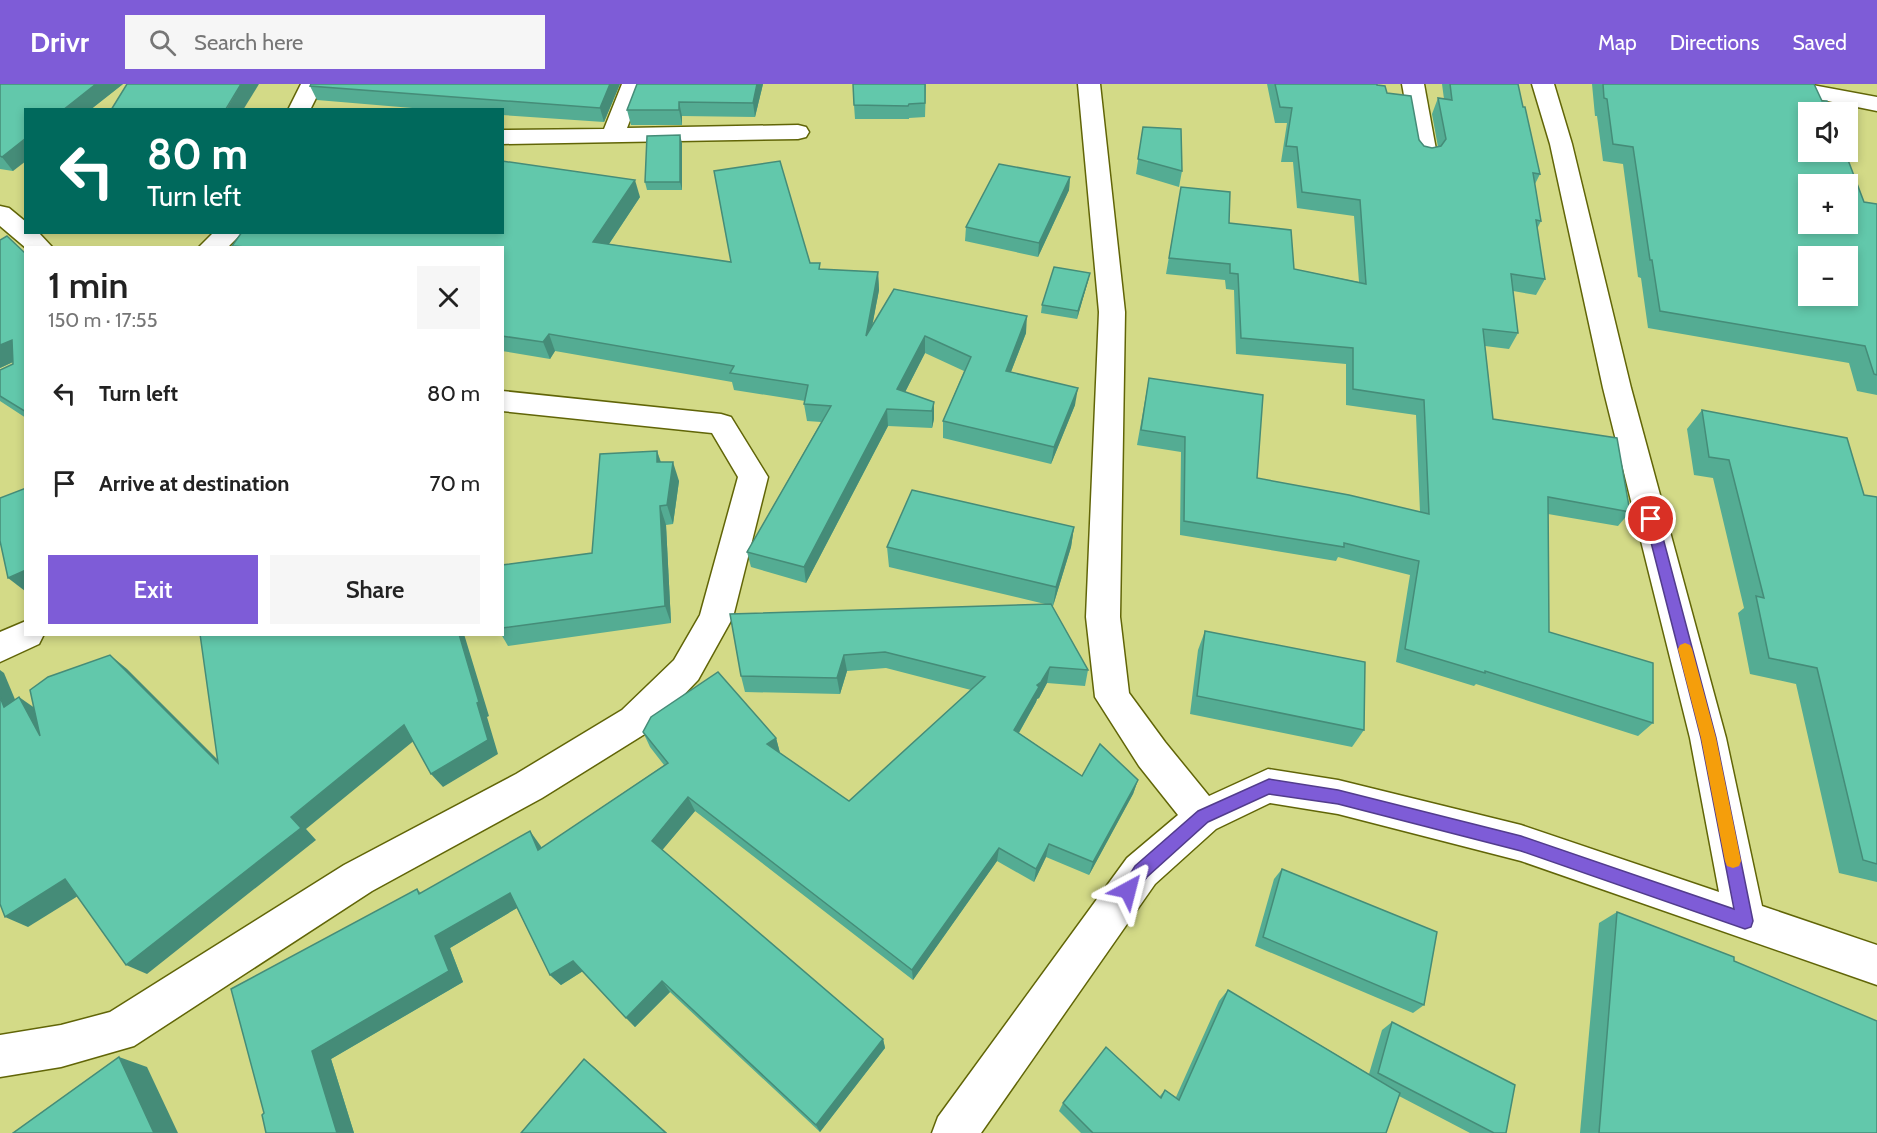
<!DOCTYPE html>
<html lang="en">
<head>
<meta charset="utf-8">
<style>
	body { margin:0; font-family:Cabin,sans-serif; background:#f6f6f6; color:#222; height:100vh; display:flex; flex-direction:column; font-size:22px; white-space:nowrap }
	* { box-sizing:border-box; margin:0 }
	p { font-size:20px; color:#767676 }
	.icon { flex:none; width:33px; height:33px; fill:none; stroke:currentColor; stroke-width:2; stroke-linecap:round; stroke-linejoin:round }
	.map { position:relative; flex:1; overflow:hidden }
	.details { position:absolute; left:24px; top:162px; width:480px; height:390px; display:flex; flex-direction:column; background:#fff; border-radius:0px; box-shadow:0 3px 9px #0003 }
	.details>* { flex:none }
	.hud { position:absolute; left:24px; top:24px; width:480px; height:126px; border-radius:0px; box-shadow:0 3px 9px #0003; background:#00695c; color:#fff; overflow:hidden }
	.buttons { position:absolute; left:1798px; top:18px; display:grid; gap:12px }
	.buttons a { display:grid; place-items:center; width:60px; height:60px; border-radius:0px; background:#fff; box-shadow:0 3px 9px #0003; font-size:30px }
	.pin { position:absolute; display:grid; place-items:center; width:51px; height:51px; color:#fff; margin:-26px; border:3px solid #fff; border-radius:50%; box-shadow:0 2px 6px #0007 }
	.me { position:absolute; width:66px; margin:-33px; rotate:38deg; stroke-linejoin:round; filter:drop-shadow(0 0 4px #0008) }
	.turn { display:flex; align-items:center; gap:21px; height:126px; padding:0 24px; font-size:27px }
	.turn .icon { width:78px; height:78px; stroke-width:2.5 }
	.turn b { display:block; font-size:42px; line-height:51px }
	.round { display:grid; place-items:center; flex:none; width:63px; height:63px; border-radius:0px; background:#f6f6f6 }
	.summary { display:flex; align-items:center; justify-content:space-between; height:102px; padding:0 24px }
	h1 { font-size:36px; font-weight:600; line-height:45px }
	.cta { display:flex; gap:12px; margin-top:auto; padding:12px 24px }
	.cta a { flex:1; height:69px; border-radius:0px; background:#7e5cd7; color:#fff; font-size:24px; font-weight:600; line-height:69px; text-align:center }
	.cta a+a { background:#f6f6f6; color:#222 }
	ul { padding:0; list-style:none }
	li { display:flex; align-items:center; gap:18px; height:90px; padding:0 24px }
	li div { flex:1 }
	li b { display:block; font-size:22px }
	li em { font-style:normal }
	header { display:flex; align-items:center; gap:36px; box-sizing:border-box; height:84px; padding:0 30px; background:#7e5cd7; color:#fff }
	header strong { font-size:28px }
	nav { display:flex; gap:33px; margin-inline-start:auto; font-size:21px }
	.search { width:420px; height:54px; background:#f6f6f6; display:flex; align-items:center; gap:15px; box-sizing:border-box; padding:0 21px; border-radius:0px; color:#767676; font-size:22px }
	.map>svg:first-child { display:block }
	.lines { fill:none; stroke-linecap:round; stroke-linejoin:round }
	.minor-casing { stroke:#616507; stroke-width:3 }
	.minor { fill:#fff; fill-rule:evenodd }
	.wall { fill:#54ac93 }
	.shaded-wall { fill:#458c78 }
	.building { fill:#62c8ab; stroke:#458c78; stroke-width:1.5; fill-rule:evenodd }
	.route { fill:#7e5cd7; stroke:#523c8c; stroke-width:1.5 }
	.slow { fill:#f59e0b }
</style>
</head>
<body>
<header>
<strong>Drivr</strong>
<div class="search"><svg class="icon" aria-label="search" viewBox="0 0 24 24"><circle cx="10" cy="10" r="6"/><path d="M15 15l6 6"/></svg>Search here</div>
<nav><a>Map</a><a>Directions</a><a>Saved</a></nav>
</header>
<div class="map">
<svg width="1877" height="1049" viewBox="0 0 1877 1049">
	<rect width="100%" height="100%" fill="#d3da87"/>
	<g class="lines">
		<g class="minor-casing">
			<g id="minor">
				<polygon points="301,0 323,0 310,26 288,26"/>
				<polygon points="622,0 644,0 627,44 798,41 806,43 809,48 806,53 798,55 502,60 502,46 604,45"/>
				<polygon points="1078,0 1100,0 1125,228 1120,533 1129,609 1165,658 1209,712 1268,685 1338,696 1521,741 1719,808 1690,654 1603,304 1550,60 1532,0 1554,0 1572,60 1631,304 1726,654 1762,822 1877,861 1877,901 1521,777 1338,730 1270,719 1216,745 1155,800 981,1049 932,1049 938,1033 1127,774 1178,731 1139,682 1095,613 1086,533 1099,228"/>
				<polygon points="1402,0 1424,0 1437,71 1434,76 1426,78 1418,76 1415,71"/>
				<polygon points="1762,0 1807,0 1877,13 1877,27 1773,6 1765,5"/>
				<polygon points="0,122 9,124 26,138 26,148 38,148 53,164 26,164 0,142"/>
				<polygon points="214,148 243,148 227,164 198,164"/>
				<polygon points="502,307 721,330 731,333 768,393 733,533 698,596 648,648 542,714 372,807 134,962 61,983 0,993 0,951 61,941 110,928 344,781 516,690 622,626 674,576 700,531 738,393 712,349 502,327"/>
				<polygon points="26,537 26,550 44,550 39,560 0,578 0,548"/>
			</g>
		</g>
		<use href="#minor" class="minor"/>
	</g>
	<g class="wall">
		<polygon points="0,0 123,0 90,26 26,26 13,87 0,85"/>
		<polygon points="620,0 604,38 502,31 502,26 436,26 317,16 310,2"/>
		<polygon points="763,0 755,33 682,32 682,41 631,41 627,26"/>
		<polygon points="926,0 925,33 909,34 909,35 855,35 854,21"/>
		<polygon points="1267,0 1377,0 1377,1 1387,9 1424,62 1432,64 1438,63 1432,30 1438,14 1444,15 1442,0 1518,0 1523,23 1540,90 1535,100 1541,137 1537,145 1545,195 1536,211 1513,207 1518,249 1509,265 1485,262 1493,335 1630,428 1618,442 1548,430 1549,548 1653,639 1638,652 1476,600 1474,602 1396,578 1410,491 1338,473 1336,477 1180,451 1181,368 1137,361 1149,294 1257,394 1420,428 1416,331 1346,321 1346,280 1236,270 1234,206 1226,205 1225,196 1166,190 1181,103 1294,185 1359,198 1354,132 1297,124 1293,78 1281,78 1287,39 1275,39"/>
		<polygon points="1592,0 1814,0 1864,118 1877,120 1877,311 1857,307 1849,279 1648,244 1641,194 1638,193 1623,80 1603,77 1597,32 1595,32"/>
		<polygon points="1143,43 1182,87 1179,103 1136,90"/>
		<polygon points="682,59 682,106 647,106 645,98"/>
		<polygon points="1070,93 1069,106 1038,173 965,157 966,143"/>
		<polygon points="640,113 609,160 731,178 810,179 821,185 878,188 879,206 872,242 1026,249 1011,288 1075,321 1051,380 943,354 943,337 964,287 925,269 905,308 934,318 934,335 932,344 888,342 806,499 751,483 747,468 821,338 807,337 804,320 805,317 734,306 732,298 555,267 550,275 502,267 502,164 233,164 232,162"/>
		<polygon points="26,170 26,334 0,317 0,286 13,280 13,278 0,284"/>
		<polygon points="1090,189 1088,197 1077,235 1041,229 1042,221"/>
		<polygon points="1702,326 1864,411 1877,413 1877,798 1839,789 1796,600 1750,590 1738,529 1744,524 1713,394 1694,391 1687,345"/>
		<polygon points="657,367 661,378 679,397 673,440 666,441 671,539 508,562 501,550 502,550 502,481 592,469"/>
		<polygon points="1074,443 1071,463 1053,522 1052,522 1088,586 1085,602 1047,599 1039,614 1037,615 1036,618 1019,649 1082,692 1138,696 1133,710 1089,791 1046,773 1034,798 997,777 913,896 695,727 662,766 883,955 885,964 820,1048 670,908 635,943 583,887 561,901 550,891 517,824 450,864 463,898 331,975 354,1049 266,1049 264,1029 417,805 421,809 540,761 542,764 664,681 650,663 643,648 776,654 780,669 849,717 971,606 886,584 847,587 840,610 745,608 741,592 1045,520 889,483 887,463"/>
		<polygon points="1205,547 1364,646 1352,663 1190,630 1198,566"/>
		<polygon points="1282,785 1424,921 1413,929 1255,862 1274,795"/>
		<polygon points="1617,828 1734,877 1877,1049 1580,1049 1599,839"/>
		<polygon points="1228,906 1369,990 1382,946 1392,938 1506,1049 1470,1049 1399,1012 1386,1049 1081,1049 1059,1027 1063,1019 1160,1012 1165,1006 1176,1013 1219,917"/>
	</g>
	<g class="shaded-wall">
		<polygon points="96,0 123,0 90,26 63,26"/>
		<polygon points="241,0 259,0 243,26 226,26"/>
		<polygon points="610,0 620,0 604,38 600,24"/>
		<polygon points="757,0 763,0 755,33 753,19"/>
		<polygon points="679,18 682,32 682,41 679,26"/>
		<polygon points="680,51 682,59 682,106 680,98"/>
		<polygon points="26,54 26,77 13,87 2,73"/>
		<polygon points="1070,93 1069,106 1038,173 1039,159"/>
		<polygon points="635,96 640,113 599,175 593,158"/>
		<polygon points="878,188 879,206 867,269 866,252"/>
		<polygon points="1090,189 1088,197 1077,235 1078,227"/>
		<polygon points="1027,232 1026,249 1005,303 1006,287"/>
		<polygon points="549,250 555,267 550,275 543,258"/>
		<polygon points="925,252 925,269 898,322 897,305"/>
		<polygon points="12,256 26,272 0,284 0,261"/>
		<polygon points="1078,304 1075,321 1051,380 1054,363"/>
		<polygon points="934,318 934,335 932,344 932,327"/>
		<polygon points="887,325 888,342 806,499 804,483"/>
		<polygon points="657,367 663,386 657,378"/>
		<polygon points="673,378 679,397 673,440 667,421"/>
		<polygon points="660,422 666,441 671,539 665,522"/>
		<polygon points="1074,443 1071,463 1053,522 1056,503"/>
		<polygon points="26,486 26,507 25,507 8,494"/>
		<polygon points="459,550 464,550 489,632 487,633 498,670 443,703 431,690"/>
		<polygon points="110,571 127,585 234,692 218,679"/>
		<polygon points="844,571 847,587 840,610 837,594"/>
		<polygon points="1050,583 1047,599 1039,614 1037,615 1036,618 1012,661 1014,646 1037,601"/>
		<polygon points="0,586 4,589 24,637 4,623 0,613"/>
		<polygon points="19,613 39,627 40,652"/>
		<polygon points="404,641 416,655 306,745 316,756 147,890 126,881 291,733"/>
		<polygon points="776,654 780,669 767,660"/>
		<polygon points="1138,696 1133,710 1089,791 1093,778"/>
		<polygon points="688,713 695,727 659,770 652,757"/>
		<polygon points="530,747 540,761 549,779 538,766"/>
		<polygon points="1049,760 1046,773 1034,798 1036,785"/>
		<polygon points="999,764 997,777 913,896 912,886"/>
		<polygon points="65,795 86,807 28,843 5,833"/>
		<polygon points="510,809 522,821 450,864 463,898 331,975 354,1049 337,1049 312,967 435,852"/>
		<polygon points="573,877 583,887 561,901 550,891"/>
		<polygon points="662,897 670,908 635,943 626,934"/>
		<polygon points="883,955 885,964 820,1048 816,1041"/>
		<polygon points="119,973 147,983 178,1049 154,1049"/>
		<polygon points="584,975 594,983 667,1049 666,1049"/>
	</g>
	<g class="building">
		<polygon points="0,0 96,0 63,26 26,26 26,54 2,73 0,72"/>
		<polygon points="127,0 241,0 226,25 111,26"/>
		<polygon points="311,0 610,0 600,24 310,2"/>
		<polygon points="637,0 757,0 753,19 679,18 679,26 627,26"/>
		<polygon points="853,0 925,0 925,19 909,20 908,22 854,21"/>
		<polygon points="1275,0 1377,0 1377,1 1385,2 1387,9 1411,12 1419,56 1424,62 1432,64 1441,62 1446,55 1438,14 1452,16 1450,0 1518,0 1523,23 1525,23 1540,90 1533,89 1541,137 1536,136 1545,195 1511,190 1518,249 1483,245 1493,335 1617,354 1630,428 1548,413 1549,548 1653,579 1653,639 1485,587 1485,589 1405,565 1419,477 1344,459 1344,463 1184,437 1185,353 1141,346 1149,294 1263,311 1257,394 1349,411 1429,430 1424,316 1353,305 1353,264 1241,254 1238,190 1230,189 1230,180 1169,174 1181,103 1230,108 1229,139 1291,146 1294,185 1366,200 1360,116 1302,108 1297,63 1286,62 1292,24 1280,23"/>
		<path d="M1603 0H1814L1822 17H1827L1831 28H1809V68H1845L1864 118 1877 120V291L1874 290 1865 262 1660 227 1652 176H1650L1633 63 1613 60 1607 15 1604 14ZM1809 100H1848V140H1809ZM1809 172H1848V212H1809Z"/>
		<polygon points="1143,43 1181,45 1182,87 1138,75"/>
		<polygon points="680,51 680,98 645,98 647,52"/>
		<polygon points="502,77 635,96 593,158 731,178 714,87 780,77 810,179 820,179 819,185 878,188 866,252 894,205 1027,232 1006,287 1078,304 1054,363 943,337 971,273 925,252 897,305 934,318 932,327 887,325 804,483 747,468 831,322 804,320 808,301 730,289 734,282 549,250 543,258 502,252 502,164 258,164 232,162 242,148 502,148"/>
		<polygon points="999,80 1070,93 1039,159 966,143"/>
		<polygon points="7,152 26,170 26,328 0,312 0,286 13,280 12,256 0,261 0,156"/>
		<polygon points="1054,183 1090,189 1078,227 1042,221"/>
		<polygon points="1702,326 1847,354 1864,411 1877,413 1877,780 1863,776 1817,584 1769,574 1756,512 1764,514 1729,376 1709,373"/>
		<polygon points="657,367 657,378 673,378 667,421 660,422 665,522 502,544 502,481 592,469 600,370"/>
		<polygon points="26,404 26,486 8,494 0,457 0,414"/>
		<polygon points="912,406 1074,443 1056,503 887,463"/>
		<polygon points="1051,520 1088,586 1050,583 1041,598 1037,601 1039,603 1014,646 1082,692 1100,660 1138,696 1093,778 1049,760 1036,785 999,764 912,886 688,713 652,757 883,955 816,1041 662,897 626,934 573,877 550,891 510,809 435,852 449,887 312,967 337,1049 266,1049 262,1031 264,1029 231,905 417,805 419,810 530,747 538,766 668,679 643,648 651,633 718,588 776,654 767,660 849,717 985,593 885,568 844,571 837,594 741,592 730,530"/>
		<polygon points="1205,547 1365,578 1364,646 1197,612"/>
		<polygon points="200,550 459,550 479,618 477,619 488,656 431,690 404,641 291,733 301,744 126,881 65,795 5,833 0,820 0,613 4,623 19,613 40,652 30,606 48,593 110,571 218,679"/>
		<polygon points="1282,785 1437,848 1424,921 1263,853"/>
		<polygon points="1617,828 1734,873 1734,877 1877,937 1877,1049 1599,1049"/>
		<polygon points="1228,906 1400,1009 1386,1049 1093,1049 1063,1019 1106,963 1161,1014 1165,1006 1179,1016"/>
		<polygon points="1392,938 1515,1001 1506,1049 1494,1049 1378,989"/>
		<polygon points="119,973 154,1049 13,1049"/>
		<polygon points="584,975 666,1049 521,1049"/>
	</g>
	<polygon class="route" points="1651,430 1658,435 1716,654 1753,837 1751,843 1745,845 1521,767 1338,720 1269,710 1208,738 1147,793 1134,811 1128,814 1122,811 1120,806 1135,782 1198,727 1269,695 1338,706 1521,752 1734,825 1701,654 1645,435"/>
	<polygon class="slow" points="1685,559 1690,561 1692,565 1716,654 1741,777 1739,782 1733,784 1727,782 1725,777 1701,654 1678,565 1680,561"/>
</svg>
<div class="buttons">
<a><svg class="icon" aria-label="sound" viewBox="0 0 24 24"><path d="M4 9h4l5-4v14l-5-4H4zM17 9q2 3 0 6"/></svg></a>
<a>+</a>
<a>−</a>
</div>
<div class="pin" style="left:1651px;top:435px;background:#d93025"><svg class="icon" aria-label="arrive" viewBox="0 0 24 24"><path d="M6 21V4h12l-3 4 3 4H6"/></svg></div>
<svg class="me" style="left:1128px;top:806px" viewBox="-20 -20 40 40"><path d="M0-17L14 15 0 8-14 15z" fill="#7e5cd7" stroke="#fff" stroke-width="4"/></svg>
<div class="hud">
<div class="turn"><svg class="icon" aria-label="left" viewBox="0 0 24 24"><path d="M17 20v-9H6M10 6l-5 5 5 5"/></svg><div><b>80 m</b>Turn left</div></div>
</div>
<section class="details">
<div class="summary"><div><h1>1 min</h1><p>150 m · 17:55</p></div><a class="round"><svg class="icon" aria-label="close" viewBox="0 0 24 24"><path d="M6 6l12 12M18 6L6 18"/></svg></a></div>
<ul>
<li><svg class="icon" aria-label="left" viewBox="0 0 24 24"><path d="M17 20v-9H6M10 6l-5 5 5 5"/></svg><div><b>Turn left</b></div><em>80 m</em></li>
<li><svg class="icon" aria-label="arrive" viewBox="0 0 24 24"><path d="M6 21V4h12l-3 4 3 4H6"/></svg><div><b>Arrive at destination</b></div><em>70 m</em></li>
</ul>
<div class="cta"><a>Exit</a><a>Share</a></div>
</section>
</div>
</body>
</html>
